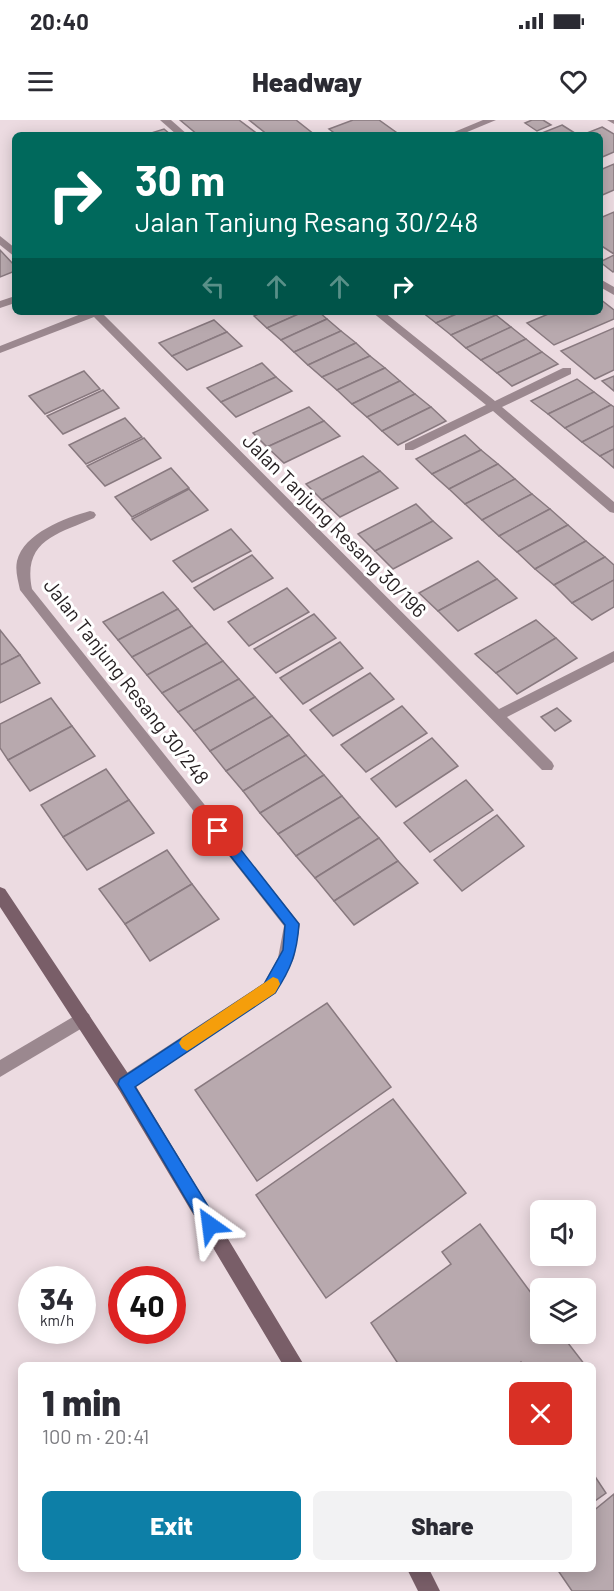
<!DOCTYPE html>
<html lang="en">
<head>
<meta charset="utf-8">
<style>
	body { margin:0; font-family:Barlow,sans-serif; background:#f2f2f3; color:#2b2b33; height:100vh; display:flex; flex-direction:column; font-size:22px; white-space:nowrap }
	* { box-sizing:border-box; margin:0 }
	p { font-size:20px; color:#7c7c81 }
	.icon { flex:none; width:33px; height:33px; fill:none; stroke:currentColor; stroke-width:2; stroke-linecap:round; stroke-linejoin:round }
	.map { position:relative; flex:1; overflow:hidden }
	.side { position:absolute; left:18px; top:1242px; width:578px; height:210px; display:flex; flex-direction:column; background:#fff; border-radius:9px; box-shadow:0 3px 15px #0003 }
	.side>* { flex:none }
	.hud { position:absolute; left:12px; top:12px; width:591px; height:183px; border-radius:9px; box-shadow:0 3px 15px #0003; background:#00695c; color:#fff; overflow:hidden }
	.tools { position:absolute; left:530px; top:1080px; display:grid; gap:12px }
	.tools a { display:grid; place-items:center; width:66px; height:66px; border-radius:9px; background:#fff; box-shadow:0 3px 15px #0003; font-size:30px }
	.speed { position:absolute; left:18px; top:1146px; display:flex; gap:12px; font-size:30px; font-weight:700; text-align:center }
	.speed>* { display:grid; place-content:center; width:78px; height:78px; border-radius:50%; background:#fff; box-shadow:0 3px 15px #0003; line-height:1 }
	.speed small { font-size:15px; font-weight:400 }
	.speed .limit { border:9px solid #d22; background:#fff; color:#111 }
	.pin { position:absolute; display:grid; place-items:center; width:51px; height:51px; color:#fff; margin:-26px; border-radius:12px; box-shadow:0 3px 9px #0006 }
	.me { position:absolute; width:66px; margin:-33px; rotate:329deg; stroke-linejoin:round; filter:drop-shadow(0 0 4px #0008) }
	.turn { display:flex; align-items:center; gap:21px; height:126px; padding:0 24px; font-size:27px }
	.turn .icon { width:78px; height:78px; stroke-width:2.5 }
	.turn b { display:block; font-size:42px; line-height:51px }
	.lanes { display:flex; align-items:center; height:57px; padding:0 24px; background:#0003; justify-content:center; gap:30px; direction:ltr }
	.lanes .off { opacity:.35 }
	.round { display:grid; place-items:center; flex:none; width:63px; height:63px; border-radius:9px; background:#f2f2f3 }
	.summary { display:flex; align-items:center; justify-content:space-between; height:102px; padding:0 24px }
	h1 { font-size:36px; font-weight:800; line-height:45px }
	.primary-button { display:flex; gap:12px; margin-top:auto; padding:12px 24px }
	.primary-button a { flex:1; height:69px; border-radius:9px; background:#0d7fa7; color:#fff; font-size:24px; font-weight:800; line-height:69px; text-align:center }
	.primary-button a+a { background:#f2f2f3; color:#2b2b33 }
	.status { display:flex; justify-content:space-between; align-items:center; height:42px; padding:0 30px; background:#fff; direction:ltr }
	.status svg { height:16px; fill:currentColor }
	header { display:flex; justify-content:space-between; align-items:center; height:78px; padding:0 24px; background:#fff; font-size:27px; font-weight:800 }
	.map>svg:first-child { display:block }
	.building { fill:#b8a9ae; stroke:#88797f; stroke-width:1.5 }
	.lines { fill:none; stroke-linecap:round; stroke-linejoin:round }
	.lane { fill:#9b888f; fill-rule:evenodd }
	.street { fill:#9b888f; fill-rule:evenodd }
	.secondary { fill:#795e68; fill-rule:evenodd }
	.route { fill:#1a73e8; stroke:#114b97; stroke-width:1.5 }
	.slow { fill:#f59e0b }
	.labels { text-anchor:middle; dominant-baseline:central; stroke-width:6; stroke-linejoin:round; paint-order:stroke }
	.street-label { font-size:20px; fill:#272123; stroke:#fff }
</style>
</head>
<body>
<div class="status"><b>20:40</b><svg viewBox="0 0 49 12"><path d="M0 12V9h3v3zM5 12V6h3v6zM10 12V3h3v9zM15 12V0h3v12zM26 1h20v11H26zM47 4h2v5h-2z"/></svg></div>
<header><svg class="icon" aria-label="menu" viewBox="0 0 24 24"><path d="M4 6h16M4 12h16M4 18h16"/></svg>Headway<svg class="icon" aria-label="heart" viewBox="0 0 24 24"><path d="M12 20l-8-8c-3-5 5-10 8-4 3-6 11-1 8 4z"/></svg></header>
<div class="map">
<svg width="614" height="1471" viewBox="0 0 614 1471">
	<rect width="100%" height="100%" fill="#ecdbe1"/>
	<g class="building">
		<polygon points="180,0 239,0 259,15 198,15"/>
		<polygon points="249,0 296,0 315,15 268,15"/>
		<polygon points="353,0 379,0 400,15 337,15 329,9"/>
		<polygon points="532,0 543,0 551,5 537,11 525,3"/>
		<polygon points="562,5 578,15 537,15"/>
		<polygon points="602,7 614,14 614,32 600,38 600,15 582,15"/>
		<polygon points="164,9 171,15 145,15"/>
		<polygon points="614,44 614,70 600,76 600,50"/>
		<polygon points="614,92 614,134 600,125 600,98"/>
		<polygon points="0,130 15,146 15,151 0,157"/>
		<polygon points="614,135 614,151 613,152 600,142"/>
		<polygon points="600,179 614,190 614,199 554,225 527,203 553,192 600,192"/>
		<polygon points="263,192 303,192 267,208 254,196"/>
		<polygon points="303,192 319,192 327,199 281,220 267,208"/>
		<polygon points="422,192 461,192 436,203"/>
		<polygon points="461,192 492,192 496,195 451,215 436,203"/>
		<polygon points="496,195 511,207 466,228 451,215"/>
		<polygon points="327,199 341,211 294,232 281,220"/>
		<polygon points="214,200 227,212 172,236 159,223"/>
		<polygon points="511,207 526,219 481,240 466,228"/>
		<polygon points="614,208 614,250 595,259 561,231"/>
		<polygon points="341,211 356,223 308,245 294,232"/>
		<polygon points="227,212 242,226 187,250 172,236"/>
		<polygon points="526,219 542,232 497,253 481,240"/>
		<polygon points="356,223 370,236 322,257 308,245"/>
		<polygon points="542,232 558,244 512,266 497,253"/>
		<polygon points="370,236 385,248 337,270 322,257"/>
		<polygon points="262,243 276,257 221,282 207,268"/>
		<polygon points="385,248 400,261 352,284 337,270"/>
		<polygon points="84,251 100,269 45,294 29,276"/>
		<polygon points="614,256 614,271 602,261"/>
		<polygon points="276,257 292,271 236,297 221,282"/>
		<polygon points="577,259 594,272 548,294 531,281"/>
		<polygon points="400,261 415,274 367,297 352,284"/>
		<polygon points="103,270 119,288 63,314 47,296"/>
		<polygon points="594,272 611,285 565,308 548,294"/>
		<polygon points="415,274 431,287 382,311 367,297"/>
		<polygon points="611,285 614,287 614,306 582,322 565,308"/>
		<polygon points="309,287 324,301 267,327 253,313"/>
		<polygon points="431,287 446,301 398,325 382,311"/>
		<polygon points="125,298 142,317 86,344 69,325"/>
		<polygon points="324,301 340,316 284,343 267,327"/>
		<polygon points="614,306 614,329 600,336 582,322"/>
		<polygon points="465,315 481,330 432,354 416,339"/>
		<polygon points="144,318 161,338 105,366 87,346"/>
		<polygon points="614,329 614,348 600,336"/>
		<polygon points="481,330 498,344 449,369 432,354"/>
		<polygon points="363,336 380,351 322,380 306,364"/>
		<polygon points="498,344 515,359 465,384 449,369"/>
		<polygon points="171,348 189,368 132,397 115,377"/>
		<polygon points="380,351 398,368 340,397 322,380"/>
		<polygon points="515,359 532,374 482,400 465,384"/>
		<polygon points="189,369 208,390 151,420 132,399"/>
		<polygon points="532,374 550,389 499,416 482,400"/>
		<polygon points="416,384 433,401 375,431 358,414"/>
		<polygon points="550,389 568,405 517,432 499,416"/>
		<polygon points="433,401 452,418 393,449 375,431"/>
		<polygon points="568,405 586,421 535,449 517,432"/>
		<polygon points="231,409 251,431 192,462 173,441"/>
		<polygon points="586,421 605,437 554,465 535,449"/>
		<polygon points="252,435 273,458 214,490 194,468"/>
		<polygon points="605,437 614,445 614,460 572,483 554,465"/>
		<polygon points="478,441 497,459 438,491 419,473"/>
		<polygon points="497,459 517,478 458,511 438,491"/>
		<polygon points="614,460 614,487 592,500 572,483"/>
		<polygon points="287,468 309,492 249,526 228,502"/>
		<polygon points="163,472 178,489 118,520 103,502"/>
		<polygon points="178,489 192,506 132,537 118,520"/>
		<polygon points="314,494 336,518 276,553 254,529"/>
		<polygon points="536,500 556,518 496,553 475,534"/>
		<polygon points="192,506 207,523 147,555 132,537"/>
		<polygon points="0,510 20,535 0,545"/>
		<polygon points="556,518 577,538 517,574 496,553"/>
		<polygon points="340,522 363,548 303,584 280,558"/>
		<polygon points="207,523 223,541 162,573 147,555"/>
		<polygon points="20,535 40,563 0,583 0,545"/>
		<polygon points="223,541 239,559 178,592 162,573"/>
		<polygon points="370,553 394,579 333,616 310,590"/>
		<polygon points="239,559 255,577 194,611 178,592"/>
		<polygon points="255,577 272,596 210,631 194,611"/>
		<polygon points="51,578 72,606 8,640 0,628 0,604"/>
		<polygon points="402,586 427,613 366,652 341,625"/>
		<polygon points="557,588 571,601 555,611 541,597"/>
		<polygon points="272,596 289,615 226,651 210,631"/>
		<polygon points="72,606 95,636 30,671 8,640"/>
		<polygon points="289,615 306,635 243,671 226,651"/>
		<polygon points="432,618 458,646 396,687 371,659"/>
		<polygon points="306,635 324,655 260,693 243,671"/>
		<polygon points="106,649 129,680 63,717 41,685"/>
		<polygon points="324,655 342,676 278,714 260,693"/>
		<polygon points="466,660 493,690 430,732 404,703"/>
		<polygon points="342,676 360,697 296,736 278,714"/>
		<polygon points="129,680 154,713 87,750 63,717"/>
		<polygon points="497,695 524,726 462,771 434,740"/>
		<polygon points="360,697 379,718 315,758 296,736"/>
		<polygon points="379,718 398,741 334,781 315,758"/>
		<polygon points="167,730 192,764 125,804 99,769"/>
		<polygon points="398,741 418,763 354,805 334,781"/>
		<polygon points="192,764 219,799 150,841 125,804"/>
		<polygon points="327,883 391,967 257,1061 195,970"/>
		<polygon points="393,979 466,1073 326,1178 256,1075"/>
		<polygon points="480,1104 540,1185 540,1214 561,1214 585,1245 523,1245 521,1242 518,1245 399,1245 371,1203 451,1144 442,1132"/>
		<polygon points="592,1352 606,1373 592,1383"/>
		<polygon points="614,1374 614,1471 572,1471 557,1449 592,1449 592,1392"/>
	</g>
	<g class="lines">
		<g class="lane">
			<polygon points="160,0 171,0 188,15 177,15"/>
			<polygon points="0,116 15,128 15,137 0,125"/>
			<polygon points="83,891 89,894 91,899 89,904 0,957 0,940"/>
		</g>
		<g class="street">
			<polygon points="483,0 496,0 460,15 447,15"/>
			<polygon points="607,0 614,0 614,4"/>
			<polygon points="600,159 614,167 614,175 600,167"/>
			<polygon points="15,176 15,183 0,188 0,181"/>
			<polygon points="86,192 101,192 499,589 614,531 614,542 507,597 552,642 554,646 552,650 542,650 94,197 0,233 0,226"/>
			<polygon points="372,192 384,192 495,281 563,248 571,248 571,254 502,287 614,382 614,393 610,392 493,291 413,330 405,330 405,324 486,285"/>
			<path d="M90 391 94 392 96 395 94 398C58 414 22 420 32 469L300 804 294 838 276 873 125 972 119 970 117 964 119 958 264 863 278 838 284 806 20 470C18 460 15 451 17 441 24 413 65 398 90 391Z"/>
		</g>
		<g class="secondary">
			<polygon points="0,767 5,769 131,958 304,1245 283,1245 119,970 0,787"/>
			<polygon points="407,1449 429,1449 440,1471 418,1471"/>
		</g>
	</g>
	<path class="route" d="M218 705 223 707 299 804C297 833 291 849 275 873L135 967 216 1099 218 1105 216 1110 210 1113 204 1110 118 964 120 959 264 864 283 830 285 805 214 715 212 711 214 707Z"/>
	<polygon class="slow" points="273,857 278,859 280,864 275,873 192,928 187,931 182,928 179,923 182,918"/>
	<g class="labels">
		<g class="street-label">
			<text transform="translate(335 405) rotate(45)">Jalan Tanjung Resang 30/196</text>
			<text transform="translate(127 561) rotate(52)">Jalan Tanjung Resang 30/248</text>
		</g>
	</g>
</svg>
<div class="tools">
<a><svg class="icon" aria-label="sound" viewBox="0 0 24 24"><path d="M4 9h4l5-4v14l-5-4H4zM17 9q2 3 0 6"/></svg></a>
<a><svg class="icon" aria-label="layers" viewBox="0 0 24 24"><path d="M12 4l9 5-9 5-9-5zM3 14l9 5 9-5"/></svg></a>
</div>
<div class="speed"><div>34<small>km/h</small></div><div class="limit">40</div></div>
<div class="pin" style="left:218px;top:711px;background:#d93025"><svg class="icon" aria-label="arrive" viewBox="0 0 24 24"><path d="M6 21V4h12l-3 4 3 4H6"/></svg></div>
<svg class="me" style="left:210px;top:1105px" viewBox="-20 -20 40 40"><path d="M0-17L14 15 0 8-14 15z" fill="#1a73e8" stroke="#fff" stroke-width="4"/></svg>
<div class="hud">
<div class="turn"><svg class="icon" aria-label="right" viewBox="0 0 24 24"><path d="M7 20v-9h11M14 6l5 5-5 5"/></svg><div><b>30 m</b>Jalan Tanjung Resang 30/248</div></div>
<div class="lanes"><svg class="icon off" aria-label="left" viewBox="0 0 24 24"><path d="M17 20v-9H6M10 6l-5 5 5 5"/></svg><svg class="icon off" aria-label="ahead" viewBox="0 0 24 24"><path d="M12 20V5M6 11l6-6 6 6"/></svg><svg class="icon off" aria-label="ahead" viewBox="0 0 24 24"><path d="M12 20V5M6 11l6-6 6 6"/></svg><svg class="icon" aria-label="right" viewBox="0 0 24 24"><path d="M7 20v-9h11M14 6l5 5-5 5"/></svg></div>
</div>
<section class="side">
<div class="summary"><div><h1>1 min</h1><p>100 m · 20:41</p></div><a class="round" style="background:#d93025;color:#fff"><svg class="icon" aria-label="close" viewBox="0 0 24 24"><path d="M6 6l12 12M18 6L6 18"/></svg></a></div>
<div class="primary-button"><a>Exit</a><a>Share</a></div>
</section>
</div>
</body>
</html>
